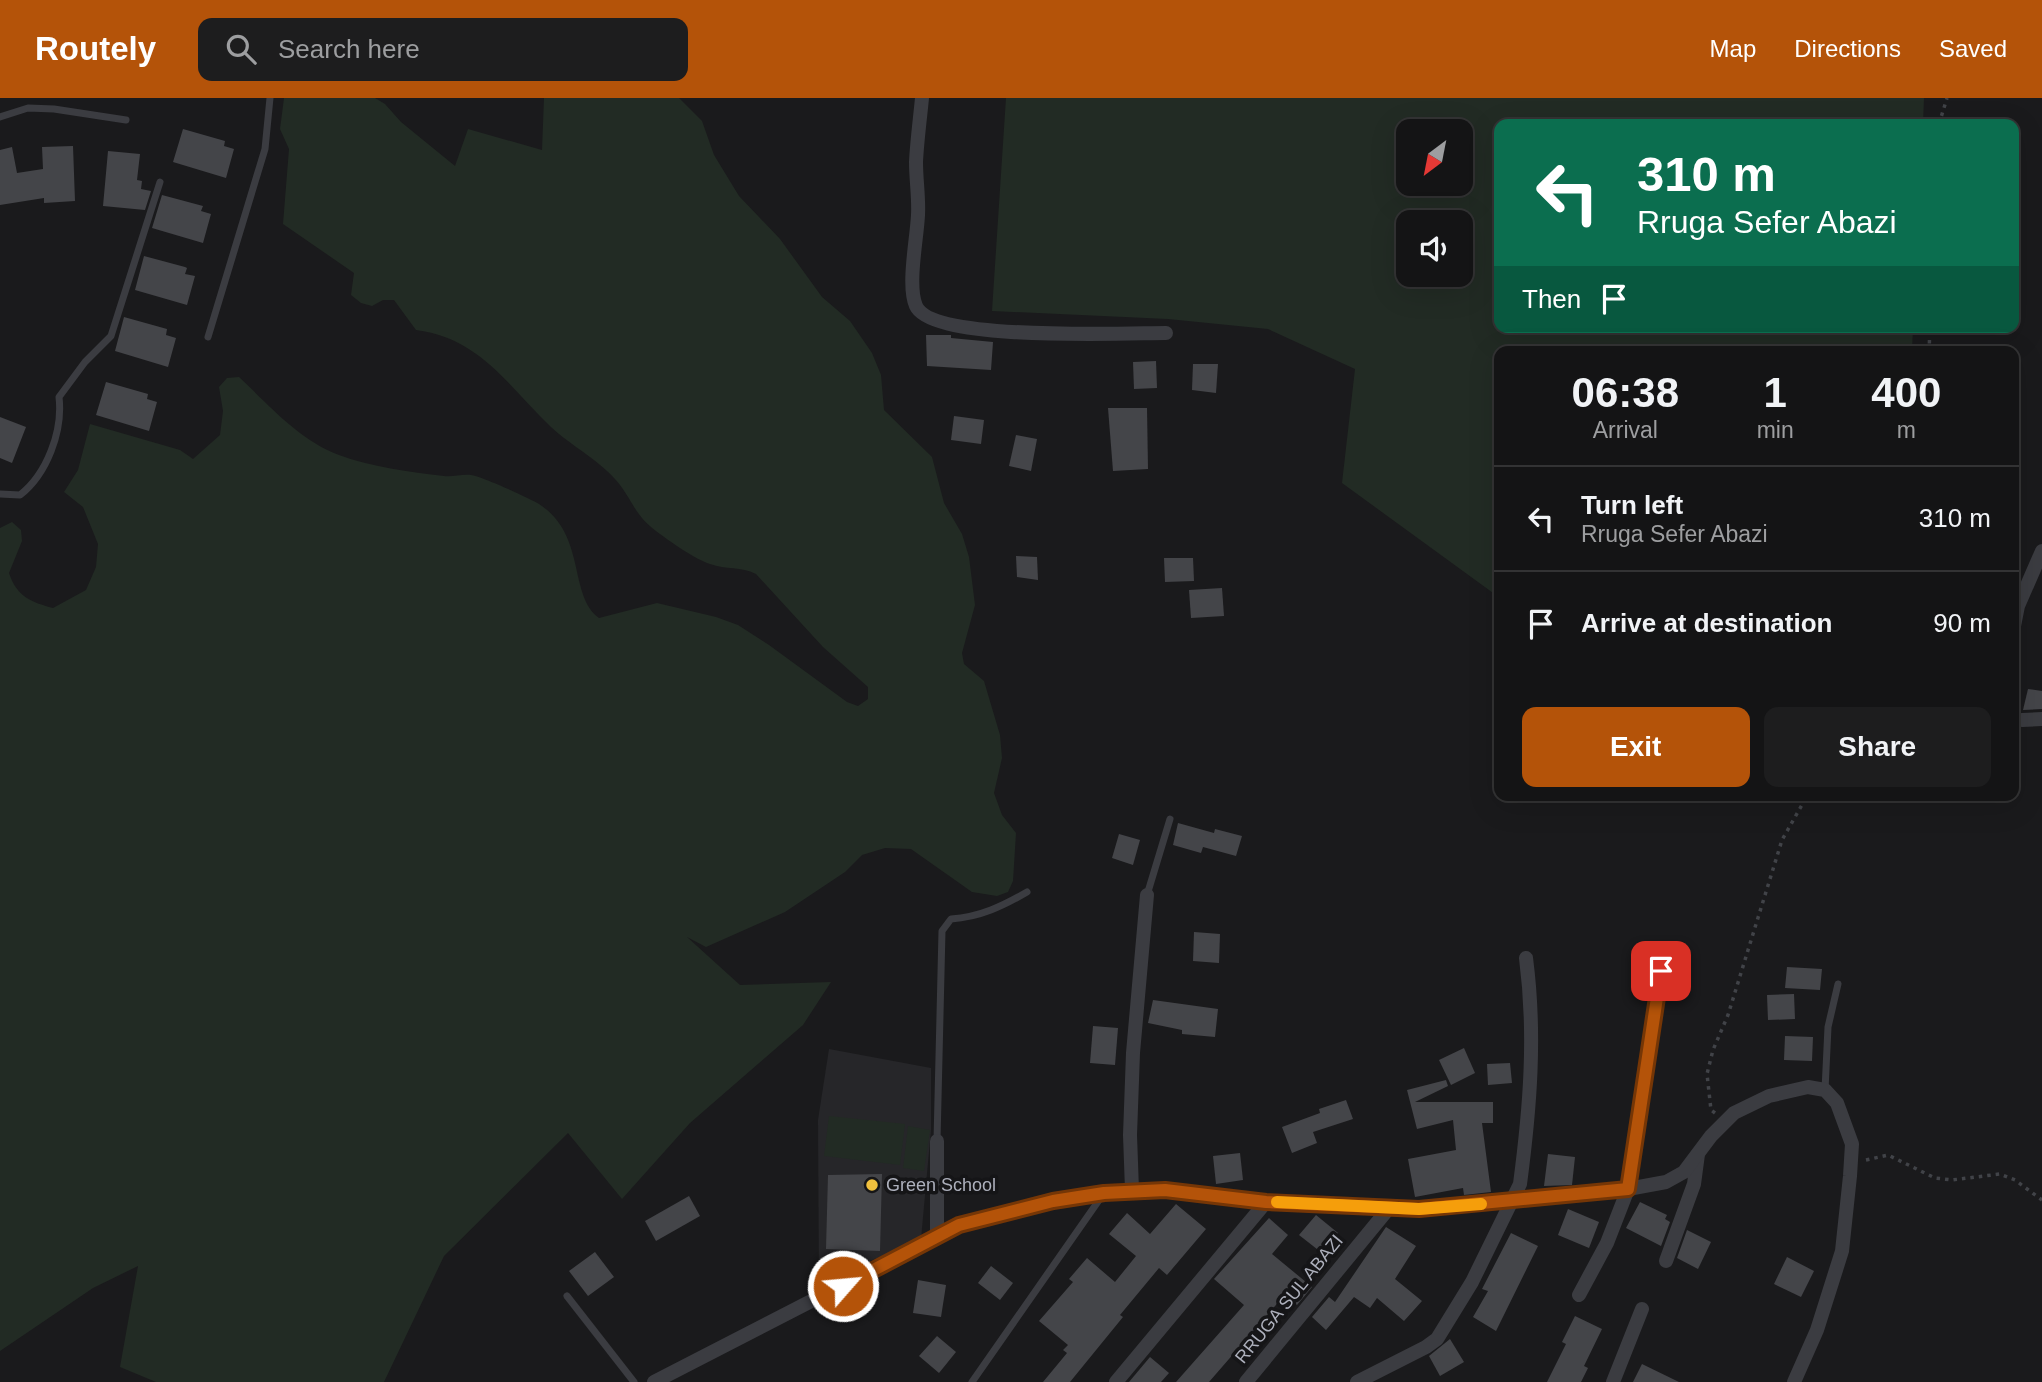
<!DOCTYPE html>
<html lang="en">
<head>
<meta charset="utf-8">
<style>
	body { margin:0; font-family:Helvetica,sans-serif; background:#1d1d1e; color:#f1f3f6; height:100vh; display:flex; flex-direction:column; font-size:26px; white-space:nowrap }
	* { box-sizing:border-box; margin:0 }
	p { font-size:23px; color:#9d9ea0 }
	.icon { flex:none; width:38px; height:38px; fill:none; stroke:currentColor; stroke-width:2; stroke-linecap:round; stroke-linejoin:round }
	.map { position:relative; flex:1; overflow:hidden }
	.details { position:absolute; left:1494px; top:248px; width:525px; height:455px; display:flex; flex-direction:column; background:#141415; border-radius:14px; box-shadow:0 7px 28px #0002,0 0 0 2px #333334 }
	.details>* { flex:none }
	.banner { position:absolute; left:1494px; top:21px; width:525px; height:214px; border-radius:14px; box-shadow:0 7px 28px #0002,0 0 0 2px #333334; background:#0b6e4f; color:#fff; overflow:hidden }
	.needle { width:46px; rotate:212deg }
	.fabs { position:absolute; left:1396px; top:21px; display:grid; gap:14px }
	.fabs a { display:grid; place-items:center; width:77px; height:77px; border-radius:14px; background:#141415; box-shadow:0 7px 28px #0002,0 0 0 2px #333334; font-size:35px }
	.pin { position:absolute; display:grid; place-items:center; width:60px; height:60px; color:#fff; margin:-30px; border-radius:14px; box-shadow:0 4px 10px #0006 }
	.me { position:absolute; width:77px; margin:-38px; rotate:63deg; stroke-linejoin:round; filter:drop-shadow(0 0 5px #0008) }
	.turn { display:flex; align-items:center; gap:24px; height:147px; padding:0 28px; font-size:32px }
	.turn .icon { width:91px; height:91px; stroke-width:2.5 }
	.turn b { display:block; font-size:49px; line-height:60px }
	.then { display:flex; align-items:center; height:66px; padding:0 28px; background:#0003; gap:14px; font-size:26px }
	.eta { display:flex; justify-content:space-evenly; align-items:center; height:119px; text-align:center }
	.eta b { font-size:42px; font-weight:700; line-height:49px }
	.action { display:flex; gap:14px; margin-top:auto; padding:14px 28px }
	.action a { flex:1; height:80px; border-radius:14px; background:#b45309; color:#fff; font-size:28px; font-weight:700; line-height:80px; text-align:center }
	.action a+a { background:#1d1d1e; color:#f1f3f6 }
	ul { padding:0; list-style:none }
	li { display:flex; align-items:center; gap:21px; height:105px; padding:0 28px; border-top:2px solid #333334 }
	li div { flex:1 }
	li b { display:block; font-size:26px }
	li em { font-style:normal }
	header { display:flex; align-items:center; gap:42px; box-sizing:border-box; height:98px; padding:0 35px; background:#b45309; color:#fff }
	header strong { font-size:33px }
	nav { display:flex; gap:38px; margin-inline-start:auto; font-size:24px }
	.search { width:490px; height:63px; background:#1d1d1e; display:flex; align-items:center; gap:18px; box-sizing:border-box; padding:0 24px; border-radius:14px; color:#9d9ea0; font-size:26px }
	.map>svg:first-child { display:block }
	.built { fill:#262629 }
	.green { fill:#222b24; fill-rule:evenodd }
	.building { fill:#444549 }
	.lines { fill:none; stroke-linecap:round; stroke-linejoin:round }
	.path { stroke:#414348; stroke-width:3.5; stroke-dasharray:3.5 5; stroke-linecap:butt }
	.lane { stroke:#3b3c41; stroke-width:7 }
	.street { stroke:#3b3c41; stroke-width:14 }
	.route-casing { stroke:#753606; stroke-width:18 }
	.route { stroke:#b45309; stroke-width:12 }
	.slow { stroke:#f59e0b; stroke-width:12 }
	.poi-dot { fill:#f1c13e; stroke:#151517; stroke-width:2.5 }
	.labels { text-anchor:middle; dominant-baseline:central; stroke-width:7; stroke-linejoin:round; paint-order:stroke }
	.poi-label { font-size:18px; fill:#adb0bc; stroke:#151517; text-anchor:start }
	.street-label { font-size:18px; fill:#adb0bc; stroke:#151517 }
</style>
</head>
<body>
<header>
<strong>Routely</strong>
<div class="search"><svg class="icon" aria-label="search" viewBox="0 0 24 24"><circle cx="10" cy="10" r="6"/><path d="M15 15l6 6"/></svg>Search here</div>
<nav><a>Map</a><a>Directions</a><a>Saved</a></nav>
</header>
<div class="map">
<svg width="2042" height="1284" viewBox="0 0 2042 1284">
	<rect width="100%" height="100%" fill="#1a1a1c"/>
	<polygon class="built" points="829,951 931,970 931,1032 921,1141 819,1185 818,1022"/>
	<g class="green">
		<path d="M284 0H375L385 6 401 24 455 68 468 31 542 52 544 0H679L702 23 714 57 739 98 780 141 822 199 850 223 872 255 881 277 884 312 932 359 944 405 962 436 969 459 975 507 962 555 964 566 984 583 1000 637 1002 660 994 695 1002 717 1016 735 1013 783 1008 794 997 798 972 794 911 751 885 750 862 757 845 774 785 814 706 849 687 839 740 887 831 884 803 927 690 1025 622 1101 568 1035 444 1158 384 1284H156L120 1269 138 1168 93 1190 0 1253V430L12 424 21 432 22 443 9 475C17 499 31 504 53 510L86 492 96 469 98 446 83 409 64 394 78 372 90 326 180 352 193 361 220 337 223 313 219 289 227 280 239 279C269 307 299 342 339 357 371 369 410 374 444 378 453 379 462 376 471 377 481 378 529 400 539 406 587 437 568 497 599 520L657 505 716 519 738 527 769 547 847 604 858 608 868 601V589L823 549 756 476C741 468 726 472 710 466 695 461 669 443 656 433 636 418 634 406 620 387 603 364 571 348 551 329 508 288 480 240 416 232L394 202H383L372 208 361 205 351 197 354 175 283 126 289 51 280 31Z"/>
		<path d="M1006 0H1924L1923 26H1500V229H1913L1912 253 1500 254V500L1342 385 1355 271 1268 231 1168 221 992 213ZM1409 33H1461V86H1409ZM1461 124V177H1409V124Z"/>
		<polygon points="829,1018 905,1026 900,1067 824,1058"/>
		<polygon points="908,1028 930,1032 924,1073 903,1070"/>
	</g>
	<g class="building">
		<polygon points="183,31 225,43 224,48 234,51 226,80 173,64"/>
		<polygon points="73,48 75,103 44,105 44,100 0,107 0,52 12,49 17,75 43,71 42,49"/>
		<polygon points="108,53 140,56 137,82 142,83 141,91 151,93 145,112 103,108"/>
		<polygon points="162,97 203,108 201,113 211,116 203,145 152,130"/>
		<polygon points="144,158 185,169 187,170 185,176 195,178 187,207 135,192"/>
		<polygon points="124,219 167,231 166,237 176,240 168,269 115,253"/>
		<polygon points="926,237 951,237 951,240 993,244 991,272 927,268"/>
		<polygon points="1156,263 1157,290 1134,291 1133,264"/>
		<polygon points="1193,266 1218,266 1216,295 1192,292"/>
		<polygon points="106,284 148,296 147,301 157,304 149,333 96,317"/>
		<polygon points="1108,310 1147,310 1148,371 1113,373"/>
		<polygon points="954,318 984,322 981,346 951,342"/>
		<polygon points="0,319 26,329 12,365 0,360"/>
		<polygon points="1016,337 1037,341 1031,373 1009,368"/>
		<polygon points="1016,458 1037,459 1038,482 1017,479"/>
		<polygon points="1164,460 1193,460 1194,483 1165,484"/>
		<polygon points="1222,490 1224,518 1191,520 1189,492"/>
		<polygon points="2028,591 2042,593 2042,611 2023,612"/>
		<polygon points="1178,725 1214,735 1215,731 1242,738 1236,758 1203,749 1201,755 1173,747"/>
		<polygon points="1119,736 1140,742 1133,767 1112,760"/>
		<polygon points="1194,834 1220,836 1219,865 1193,863"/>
		<polygon points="1787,869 1822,871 1820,892 1785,890"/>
		<polygon points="1794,896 1795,921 1768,922 1767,897"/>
		<polygon points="1153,902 1218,911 1215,939 1182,936 1182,932 1148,925"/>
		<polygon points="1093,928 1118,930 1115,967 1090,965"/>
		<polygon points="1785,938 1813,939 1812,963 1784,962"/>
		<polygon points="1464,950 1475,975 1451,987 1439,962"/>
		<polygon points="1510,965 1512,985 1488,987 1487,966"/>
		<polygon points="1446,982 1448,988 1415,1004 1493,1004 1493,1025 1482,1025 1491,1094 1464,1097 1463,1090 1415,1099 1408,1061 1456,1052 1453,1022 1417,1031 1407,992"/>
		<polygon points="1346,1002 1353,1021 1313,1034 1317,1045 1292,1055 1282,1029 1320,1015 1319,1011"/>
		<polygon points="1240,1055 1243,1082 1216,1086 1213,1058"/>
		<polygon points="1548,1056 1575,1059 1572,1087 1544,1088"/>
		<polygon points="882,1076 880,1153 826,1151 828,1077"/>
		<polygon points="689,1098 700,1118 656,1143 645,1123"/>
		<polygon points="1640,1104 1667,1117 1665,1121 1670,1124 1661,1148 1626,1130"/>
		<polygon points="1176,1106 1206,1131 1167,1177 1159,1170 1120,1217 1123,1219 1070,1284 1043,1284 1067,1255 1063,1252 1068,1247 1039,1223 1073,1184 1069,1181 1087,1160 1115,1184 1136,1158 1109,1136 1127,1115 1150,1136"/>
		<polygon points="1568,1111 1599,1124 1589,1150 1558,1137"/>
		<polygon points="1316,1117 1338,1135 1322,1155 1299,1137"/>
		<polygon points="1269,1120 1288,1137 1272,1156 1312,1189 1297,1207 1288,1199 1285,1202 1282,1200 1209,1284 1176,1284 1244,1207 1214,1181"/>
		<polygon points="1386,1129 1416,1148 1395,1181 1422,1203 1404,1223 1377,1200 1370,1210 1354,1199 1326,1232 1312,1219 1329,1199 1335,1204"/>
		<polygon points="1687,1132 1711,1144 1698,1171 1677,1160"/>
		<polygon points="1511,1135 1538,1148 1496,1233 1473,1219 1488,1193 1482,1191"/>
		<polygon points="595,1154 614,1179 588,1198 569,1173"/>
		<polygon points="1787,1159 1814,1173 1801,1199 1774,1186"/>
		<polygon points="991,1168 1013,1185 1000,1202 978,1185"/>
		<polygon points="918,1182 946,1187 941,1219 913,1215"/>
		<polygon points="1575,1218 1602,1231 1584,1268 1588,1270 1581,1284 1547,1284 1566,1246 1562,1244"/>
		<polygon points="937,1238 956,1254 939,1275 919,1258"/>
		<polygon points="1450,1241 1464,1264 1440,1278 1429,1258"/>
		<polygon points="1150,1259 1169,1275 1161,1284 1129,1284"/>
		<polygon points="1642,1266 1679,1284 1633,1284"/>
	</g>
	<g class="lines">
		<g class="path">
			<polyline points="1939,26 1947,0"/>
			<polyline points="1929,254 1930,229"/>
			<polyline points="1715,1015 1711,1012 1707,976 1713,952 1728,917 1782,742 1807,698"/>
			<polyline points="1866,1062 1888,1057 1935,1080 1952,1082 2000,1076 2015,1082 2042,1102"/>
		</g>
		<g class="lane">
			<polyline points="0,19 28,10 54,11 126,22"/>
			<polyline points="208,239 265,51 270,0"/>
			<path d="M0 396 20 397C47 376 63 333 59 299L85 264 111 238 160 84"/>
			<polyline points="1147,797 1170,721"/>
			<polyline points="1825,992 1828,929 1838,886"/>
			<path d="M937 1043 942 833 951 821C980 819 1003 808 1027 794"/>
			<polyline points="567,1198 634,1284"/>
			<polyline points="972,1284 1104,1095"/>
		</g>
		<g class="street">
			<path d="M922 0C920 21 917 43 916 64 916 82 919 100 918 117 917 140 907 188 916 208 932 244 1126 235 1166 235"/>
			<polyline points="2014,528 2018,508 2042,453"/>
			<polyline points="2022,622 2042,621"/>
			<polyline points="1132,1092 1130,1037 1133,955 1147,797"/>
			<polyline points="937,1140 937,1043"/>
			<polyline points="1666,1163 1694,1086 1698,1056"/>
			<polyline points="1579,1197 1607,1145 1628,1091 1661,873"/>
			<polyline points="654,1284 959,1127 1053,1103 1104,1095 1165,1092 1266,1104 1419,1111 1628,1091 1666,1084 1684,1074 1711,1038 1734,1015 1769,998 1808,989 1825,992 1837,1005 1852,1046 1850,1078 1842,1153 1817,1232 1794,1284"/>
			<polyline points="1116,1284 1266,1104"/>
			<polyline points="1246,1284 1389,1110"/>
			<path d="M1357 1284 1426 1249 1437 1241 1472 1184 1520 1086C1530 1010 1536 937 1526 860"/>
			<polyline points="1613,1284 1642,1211"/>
		</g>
	</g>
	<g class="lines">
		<g class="route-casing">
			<polyline id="route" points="843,1188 959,1127 1053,1103 1104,1095 1165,1092 1266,1104 1419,1111 1628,1091 1661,873"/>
		</g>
		<use href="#route" class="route"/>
		<polyline class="slow" points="1277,1104 1419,1111 1481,1106"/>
	</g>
	<circle class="poi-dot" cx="872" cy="1087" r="7"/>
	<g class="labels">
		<g class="poi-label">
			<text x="886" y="1087">Green School</text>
		</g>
		<g class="street-label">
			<text transform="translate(1289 1201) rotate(-51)">RRUGA SUL ABAZI</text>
		</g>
	</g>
</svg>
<div class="fabs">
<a><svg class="needle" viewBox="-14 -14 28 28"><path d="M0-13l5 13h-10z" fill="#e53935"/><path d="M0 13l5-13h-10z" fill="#9d9ea0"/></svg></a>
<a><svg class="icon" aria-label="sound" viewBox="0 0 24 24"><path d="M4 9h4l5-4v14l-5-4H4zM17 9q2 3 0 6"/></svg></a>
</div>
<div class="pin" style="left:1661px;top:873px;background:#d93025"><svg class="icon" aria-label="arrive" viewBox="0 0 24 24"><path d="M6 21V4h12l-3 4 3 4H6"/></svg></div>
<svg class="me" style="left:843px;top:1188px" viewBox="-20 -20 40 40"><circle r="17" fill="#b45309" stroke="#fff" stroke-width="3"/><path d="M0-11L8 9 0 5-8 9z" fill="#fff"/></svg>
<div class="banner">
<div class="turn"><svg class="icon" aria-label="left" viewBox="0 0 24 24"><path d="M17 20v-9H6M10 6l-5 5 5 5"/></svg><div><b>310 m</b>Rruga Sefer Abazi</div></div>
<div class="then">Then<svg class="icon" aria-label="arrive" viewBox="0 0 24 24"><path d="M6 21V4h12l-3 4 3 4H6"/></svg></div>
</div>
<section class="details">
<div class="eta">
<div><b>06:38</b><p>Arrival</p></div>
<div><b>1</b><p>min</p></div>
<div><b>400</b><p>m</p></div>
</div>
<ul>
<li><svg class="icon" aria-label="left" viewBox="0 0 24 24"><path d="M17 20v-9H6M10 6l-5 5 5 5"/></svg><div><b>Turn left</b><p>Rruga Sefer Abazi</p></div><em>310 m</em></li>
<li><svg class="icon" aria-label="arrive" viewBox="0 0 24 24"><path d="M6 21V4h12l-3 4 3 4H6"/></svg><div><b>Arrive at destination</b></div><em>90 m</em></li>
</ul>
<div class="action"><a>Exit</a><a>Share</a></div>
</section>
</div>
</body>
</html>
